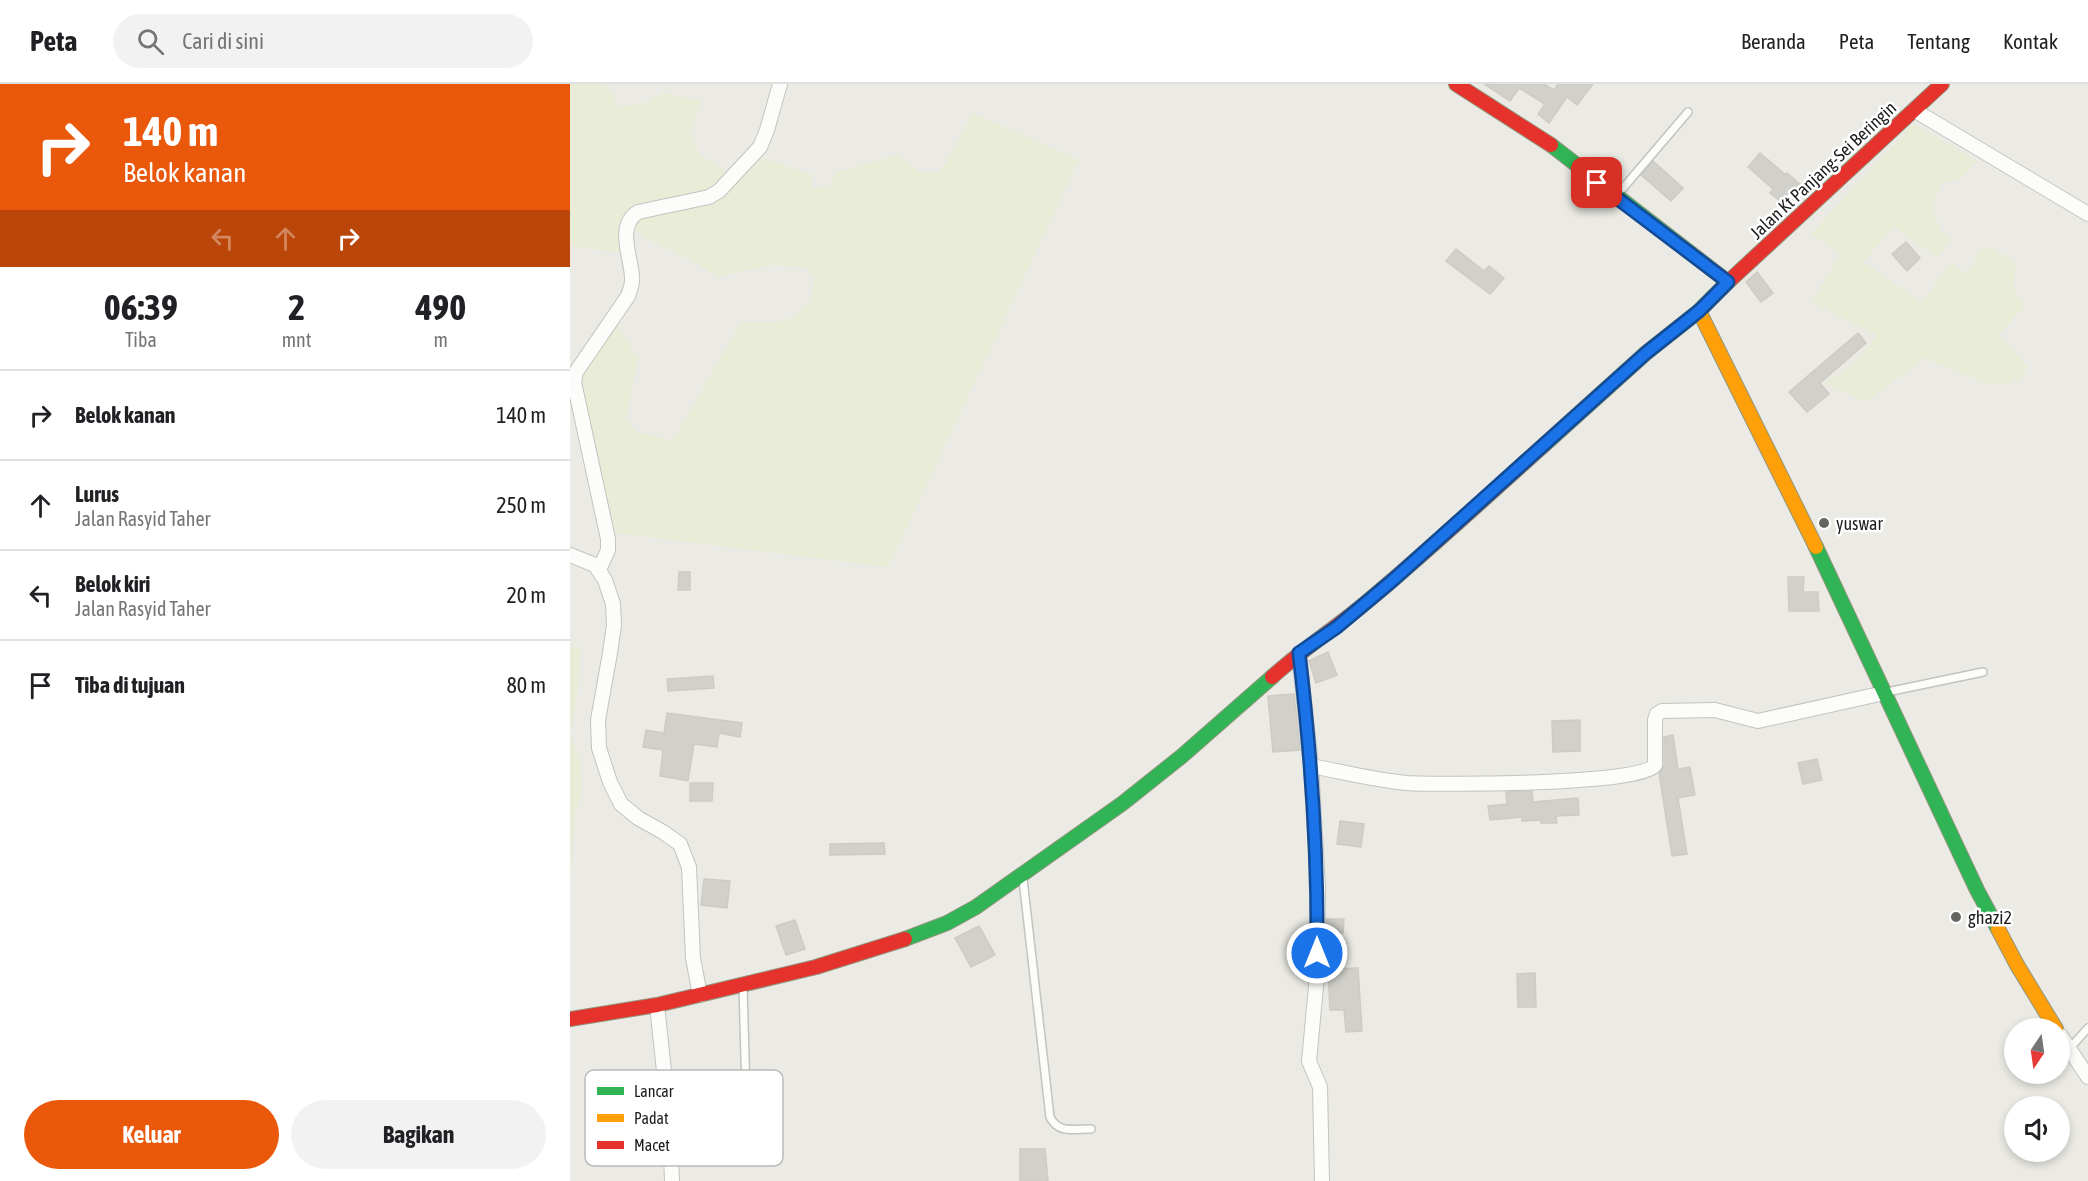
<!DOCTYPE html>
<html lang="id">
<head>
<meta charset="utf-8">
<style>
	body { margin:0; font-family:"Asap Condensed",sans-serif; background:#f2f2f2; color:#202124; height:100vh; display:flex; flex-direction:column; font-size:22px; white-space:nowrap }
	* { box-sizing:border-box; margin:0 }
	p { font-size:20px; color:#757577 }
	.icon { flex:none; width:33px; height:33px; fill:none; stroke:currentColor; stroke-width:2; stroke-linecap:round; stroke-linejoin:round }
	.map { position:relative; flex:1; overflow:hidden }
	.details { display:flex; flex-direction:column; background:#fff; width:570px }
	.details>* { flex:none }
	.banner { background:#ea580c; color:#fff; overflow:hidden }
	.needle { width:39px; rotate:193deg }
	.buttons { position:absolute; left:1434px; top:934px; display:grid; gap:12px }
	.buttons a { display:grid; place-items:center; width:66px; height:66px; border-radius:50%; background:#fff; box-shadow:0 3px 9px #0003; font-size:30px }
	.pin { position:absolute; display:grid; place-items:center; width:51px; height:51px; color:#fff; margin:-26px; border-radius:12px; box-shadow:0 3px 9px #0006 }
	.me { position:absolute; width:66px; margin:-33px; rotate:0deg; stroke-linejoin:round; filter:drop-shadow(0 0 4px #0008) }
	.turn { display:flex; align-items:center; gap:21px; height:126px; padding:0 24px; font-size:27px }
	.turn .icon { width:78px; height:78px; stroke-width:2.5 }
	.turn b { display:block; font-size:42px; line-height:51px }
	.lanes { display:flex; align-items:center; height:57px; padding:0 24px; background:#0003; justify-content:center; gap:30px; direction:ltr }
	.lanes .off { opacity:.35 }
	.eta { display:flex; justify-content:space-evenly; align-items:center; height:102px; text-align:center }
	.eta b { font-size:36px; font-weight:700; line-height:42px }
	.button { display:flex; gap:12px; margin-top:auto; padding:12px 24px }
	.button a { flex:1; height:69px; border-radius:36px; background:#ea580c; color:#fff; font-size:24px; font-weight:700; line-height:69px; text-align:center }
	.button a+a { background:#f2f2f2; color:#202124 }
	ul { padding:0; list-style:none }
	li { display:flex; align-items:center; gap:18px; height:90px; padding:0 24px; border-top:2px solid #e0e0e0 }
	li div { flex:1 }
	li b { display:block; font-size:22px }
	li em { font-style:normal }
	header { display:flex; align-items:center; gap:36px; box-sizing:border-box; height:84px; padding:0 30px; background:#fff; border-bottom:2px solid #e0e0e0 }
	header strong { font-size:28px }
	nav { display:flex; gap:33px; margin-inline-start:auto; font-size:21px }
	.search { width:420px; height:54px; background:#f2f2f2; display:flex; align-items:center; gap:15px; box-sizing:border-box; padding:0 21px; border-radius:33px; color:#757577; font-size:22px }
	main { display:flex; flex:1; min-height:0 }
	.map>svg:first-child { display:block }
	.farmland { fill:#e9ecd7 }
	.building { fill:#d1d0cb; stroke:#cecbc5; stroke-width:1.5 }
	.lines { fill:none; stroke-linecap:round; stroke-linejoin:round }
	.lane-casing { stroke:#c3c3c0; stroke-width:10 }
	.street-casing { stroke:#c3c3c0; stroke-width:16 }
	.fast-casing { stroke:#91957c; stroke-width:16 }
	.slow-casing { stroke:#91957c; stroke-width:16 }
	.jam-casing { stroke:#91957c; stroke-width:16 }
	.lane { stroke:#fcfcfb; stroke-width:7 }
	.street { stroke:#fcfcfb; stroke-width:14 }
	.fast { stroke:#30b455; stroke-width:14 }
	.slow { stroke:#ff9f0a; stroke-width:14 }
	.jam { stroke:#e5322d; stroke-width:14 }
	.route-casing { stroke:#114b97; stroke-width:15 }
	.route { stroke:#1a73e8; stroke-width:10 }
	.poi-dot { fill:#646462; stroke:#fff; stroke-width:2 }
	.labels { text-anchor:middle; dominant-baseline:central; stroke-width:5; stroke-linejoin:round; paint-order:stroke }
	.street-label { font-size:18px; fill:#1c1c1c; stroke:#fff }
	.poi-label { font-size:18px; fill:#1c1c1c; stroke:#fff; text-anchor:start }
	.key { fill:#fff; stroke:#bbb; stroke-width:1.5 }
	.key-label { font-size:16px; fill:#1c1c1c }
</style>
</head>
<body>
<header>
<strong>Peta</strong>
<div class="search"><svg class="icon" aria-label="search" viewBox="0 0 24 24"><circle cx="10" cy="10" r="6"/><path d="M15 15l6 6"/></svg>Cari di sini</div>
<nav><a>Beranda</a><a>Peta</a><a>Tentang</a><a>Kontak</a></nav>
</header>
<main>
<section class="details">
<div class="banner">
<div class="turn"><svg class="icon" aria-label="right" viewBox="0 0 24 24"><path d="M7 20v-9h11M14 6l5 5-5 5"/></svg><div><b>140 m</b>Belok kanan</div></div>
<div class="lanes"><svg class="icon off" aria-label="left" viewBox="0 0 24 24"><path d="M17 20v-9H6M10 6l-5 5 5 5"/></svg><svg class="icon off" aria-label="ahead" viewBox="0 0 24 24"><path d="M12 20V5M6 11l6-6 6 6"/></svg><svg class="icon" aria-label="right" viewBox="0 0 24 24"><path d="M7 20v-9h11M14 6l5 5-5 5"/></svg></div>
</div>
<div class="eta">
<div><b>06:39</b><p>Tiba</p></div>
<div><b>2</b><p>mnt</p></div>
<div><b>490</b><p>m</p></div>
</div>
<ul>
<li><svg class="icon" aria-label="right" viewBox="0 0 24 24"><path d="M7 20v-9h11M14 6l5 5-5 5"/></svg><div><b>Belok kanan</b></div><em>140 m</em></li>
<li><svg class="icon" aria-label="ahead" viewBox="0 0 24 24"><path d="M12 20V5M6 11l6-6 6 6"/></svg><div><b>Lurus</b><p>Jalan Rasyid Taher</p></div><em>250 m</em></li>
<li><svg class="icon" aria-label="left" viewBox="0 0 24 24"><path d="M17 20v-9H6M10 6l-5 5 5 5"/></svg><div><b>Belok kiri</b><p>Jalan Rasyid Taher</p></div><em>20 m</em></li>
<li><svg class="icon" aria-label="arrive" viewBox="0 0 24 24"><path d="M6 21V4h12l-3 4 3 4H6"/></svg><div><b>Tiba di tujuan</b></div><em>80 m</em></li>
</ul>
<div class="button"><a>Keluar</a><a>Bagikan</a></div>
</section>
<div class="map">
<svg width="1518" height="1097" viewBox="0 0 1518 1097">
	<rect width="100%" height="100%" fill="#ebeae4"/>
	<g class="farmland">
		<polygon points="0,0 36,0 49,23 76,19 93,9 131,17 120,49 130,71 162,90 137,111 87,115 62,129 58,169 4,163 0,157"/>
		<polygon points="402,29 509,76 318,483 39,448 5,294 44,235 68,275 56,335 67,348 103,357 171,238 206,238 223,234 240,217 245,196 236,183 199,181 148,193 124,178 71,152 62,137 107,119 140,114 185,71 242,91 241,103 259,103 266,88 329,71 351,89 368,88 376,80"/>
		<polygon points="1343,40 1407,77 1391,94 1371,100 1362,122 1371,149 1382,154 1368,174 1323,142 1294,178 1285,175 1301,183 1352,219 1381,178 1398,191 1411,163 1424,165 1446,179 1443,203 1454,223 1428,251 1457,282 1454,292 1436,301 1415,299 1355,274 1295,318 1254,299 1282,282 1307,251 1242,218 1271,169 1241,150"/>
		<polygon points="0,563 11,563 7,613 0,649"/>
		<polygon points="0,652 10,676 12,706 5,731 0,794"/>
	</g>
	<g class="building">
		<polygon points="914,0 974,0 984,6 988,0 1023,0 1007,21 997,13 979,39 968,30 975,20 949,4 940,17"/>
		<polygon points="1190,69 1216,91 1217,89 1233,103 1216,122 1200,109 1203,105 1178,83"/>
		<polygon points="1083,77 1113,104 1101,117 1071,91"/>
		<polygon points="1336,158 1350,174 1337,187 1322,170"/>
		<polygon points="886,165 914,187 919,182 934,194 920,210 876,177"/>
		<polygon points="1187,188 1203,209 1191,218 1176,198"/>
		<polygon points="1288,249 1296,259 1250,299 1259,310 1237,328 1219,308"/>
		<polygon points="109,488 120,488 120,506 108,506"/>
		<polygon points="1218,493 1234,493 1233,508 1248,508 1249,527 1219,527"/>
		<polygon points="758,568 767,591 746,599 739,577"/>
		<polygon points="143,592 144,604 98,607 97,595"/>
		<polygon points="724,610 730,666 703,668 698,612"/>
		<polygon points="97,629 172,639 170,653 149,649 147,663 124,660 118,697 90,692 93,666 73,663 76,646 94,649"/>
		<polygon points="1010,636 1010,667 983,668 982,637"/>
		<polygon points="1103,651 1108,685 1120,683 1125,711 1108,714 1117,770 1102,772 1089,689 1094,682 1094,653"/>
		<polygon points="1247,675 1252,696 1233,700 1228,679"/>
		<polygon points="120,699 143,699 142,717 120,717"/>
		<polygon points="962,707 963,718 1008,714 1009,731 986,732 987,739 971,739 971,736 952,737 952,733 920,736 918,722 937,720 936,708"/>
		<polygon points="770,737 794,740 791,763 767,760"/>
		<polygon points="314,759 315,770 260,771 260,760"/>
		<polygon points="134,795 160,797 157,824 131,821"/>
		<polygon points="757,835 774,835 773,849 756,849"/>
		<polygon points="225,836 235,865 216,871 206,842"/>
		<polygon points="409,842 425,871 401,883 385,854"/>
		<polygon points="788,884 792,947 776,948 774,926 760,926 758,885"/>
		<polygon points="965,889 966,923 948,923 947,890"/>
		<polygon points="450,1065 475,1065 478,1097 450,1097"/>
	</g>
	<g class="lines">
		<g class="lane-casing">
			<g id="lane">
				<polyline points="1048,110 1118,28"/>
				<polyline points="1317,608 1413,588"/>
				<path d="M453 795 480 1033C488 1050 505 1045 521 1045"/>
				<polyline points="173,903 176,1008"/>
				<polyline points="1499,965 1518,944"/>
			</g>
		</g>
		<g class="street-casing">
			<g id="street">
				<polyline points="1344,26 1518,130"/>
				<polyline points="0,471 25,481 35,496 43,520 44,541 40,569 28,636 29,664 40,698 51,720 68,734 93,748 110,760 119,783 123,874 130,911"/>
				<path d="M29 486 38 466V455L4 298 6 288 58 212C60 206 63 199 62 193 61 172 46 142 68 128L139 113 149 107 190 63 197 46 210 0"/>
				<path d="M729 569 741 682C773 688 805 696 836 699 868 701 1074 701 1085 681V636L1087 630 1092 627 1145 626 1188 637 1314 609"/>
				<polyline points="741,682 748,803 747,892 739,977 750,1003 752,1097"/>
				<polyline points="87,921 100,1044 102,1097"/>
				<polyline points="1490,951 1518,993"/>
			</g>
		</g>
		<g class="fast-casing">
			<g id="fast">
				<polyline points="974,361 1076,269 1129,227 1158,198 981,61"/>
				<polyline points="1246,463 1407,806 1428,845"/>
				<polyline points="335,855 377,839 406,823 553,719 612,672 702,593"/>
			</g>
		</g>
		<g class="slow-casing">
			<g id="slow">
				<polyline points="1129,227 1246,463"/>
				<polyline points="1428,845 1447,881 1486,945"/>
			</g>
		</g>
		<g class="jam-casing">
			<g id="jam">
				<polyline points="886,0 981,61"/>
				<polyline points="1158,198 1372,0"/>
				<path d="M702 593C733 565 767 543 799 516 859 466 916 413 974 361"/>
				<polyline points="0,935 87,921 246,883 335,855"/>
			</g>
		</g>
		<use href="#lane" class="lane"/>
		<use href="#street" class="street"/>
		<use href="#fast" class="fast"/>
		<use href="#slow" class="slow"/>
		<use href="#jam" class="jam"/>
	</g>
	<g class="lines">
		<g class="route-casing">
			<path id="route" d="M747 869C748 769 741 669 729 569L767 543 823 496 1076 269 1129 227 1158 198 1027 99"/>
		</g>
		<use href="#route" class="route"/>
	</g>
	<g class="poi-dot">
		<circle cx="1254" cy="439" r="6"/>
		<circle cx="1386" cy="833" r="6"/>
	</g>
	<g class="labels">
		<g class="street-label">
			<text transform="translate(1253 86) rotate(-43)">Jalan Kt Panjang-Sei Beringin</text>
		</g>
		<g class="poi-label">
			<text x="1266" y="439">yuswar</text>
			<text x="1398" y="833">ghazi2</text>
		</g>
	</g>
	<rect x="15" y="986" width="198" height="96" rx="9" class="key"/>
	<rect x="27" y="1003" width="27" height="8" fill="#30b455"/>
	<rect x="27" y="1030" width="27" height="8" fill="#ff9f0a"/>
	<rect x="27" y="1057" width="27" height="8" fill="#e5322d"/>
	<g class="key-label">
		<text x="64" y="1013">Lancar</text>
		<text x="64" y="1040">Padat</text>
		<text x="64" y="1067">Macet</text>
	</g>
</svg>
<div class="buttons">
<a><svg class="needle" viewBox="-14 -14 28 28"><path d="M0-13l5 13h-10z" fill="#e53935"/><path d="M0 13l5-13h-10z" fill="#757577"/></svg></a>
<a><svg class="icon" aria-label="sound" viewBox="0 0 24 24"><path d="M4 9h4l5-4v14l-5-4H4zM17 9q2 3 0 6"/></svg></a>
</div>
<div class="pin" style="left:1027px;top:99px;background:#d93025"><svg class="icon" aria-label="arrive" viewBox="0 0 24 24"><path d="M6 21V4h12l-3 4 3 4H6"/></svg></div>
<svg class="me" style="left:747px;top:869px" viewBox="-20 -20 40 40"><circle r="17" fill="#1a73e8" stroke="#fff" stroke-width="3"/><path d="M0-11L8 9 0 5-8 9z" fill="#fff"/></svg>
</div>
</main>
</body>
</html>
